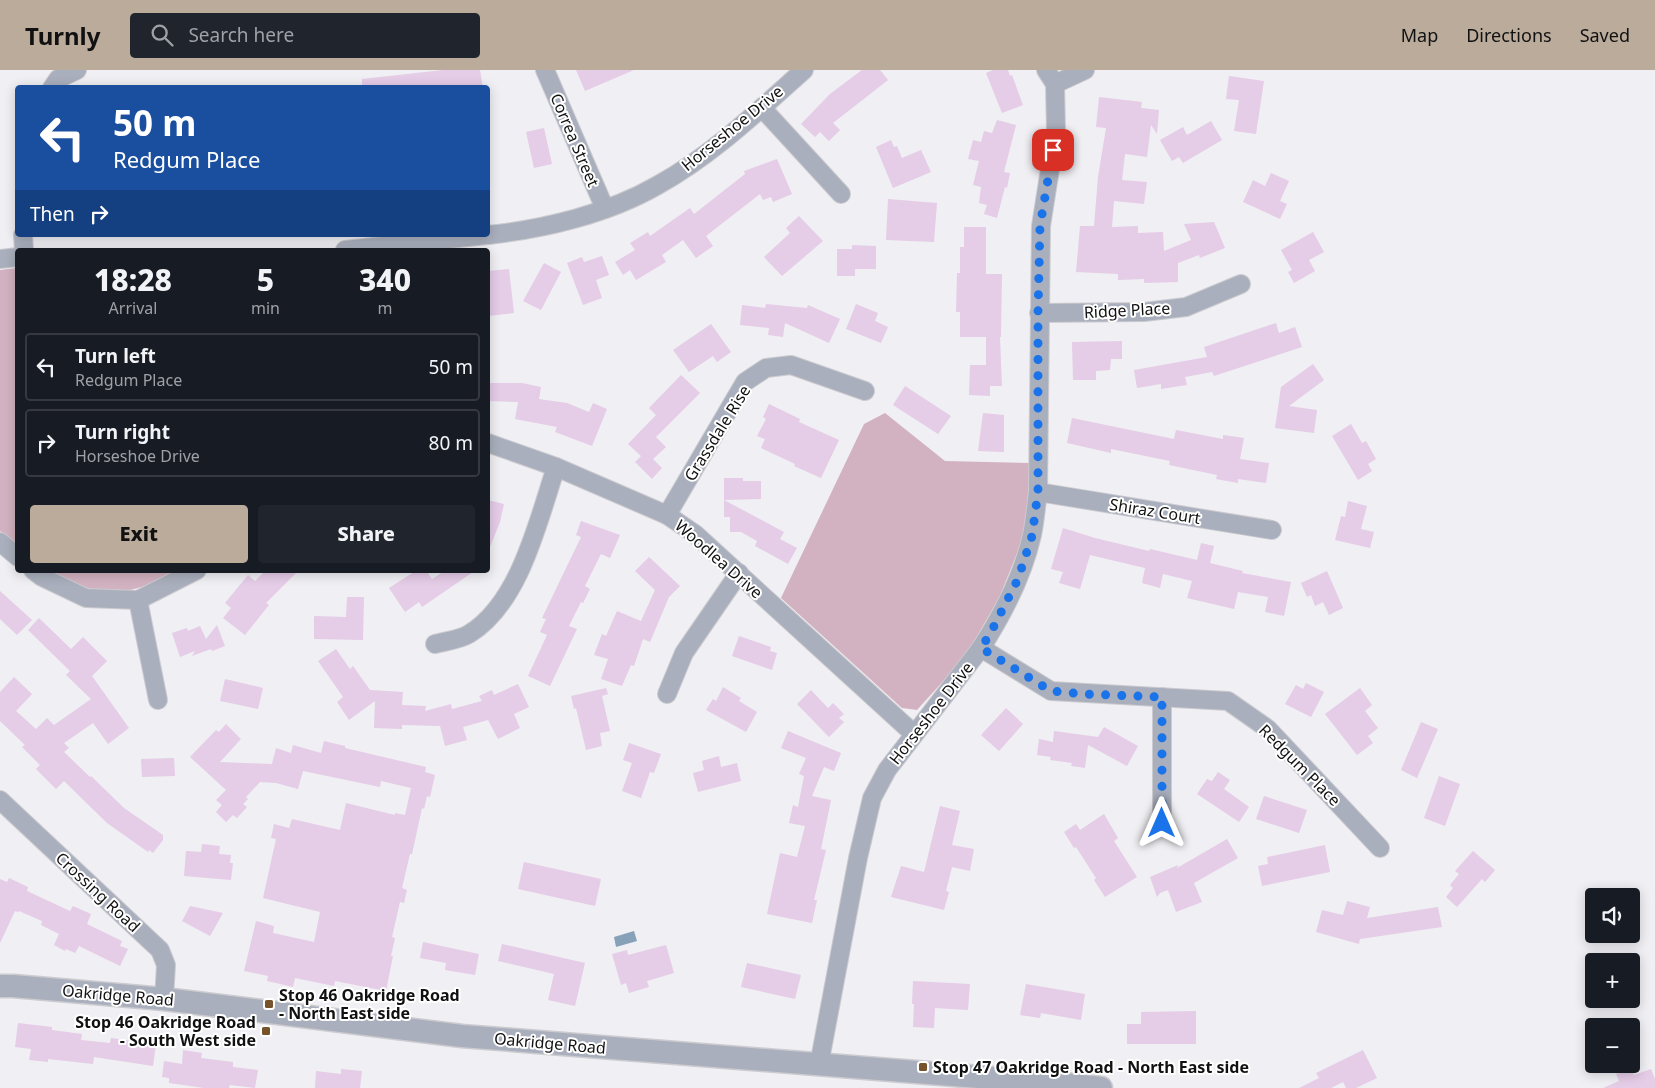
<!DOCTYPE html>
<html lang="en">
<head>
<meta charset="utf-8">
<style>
	body { margin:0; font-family:"Noto Sans",sans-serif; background:#20242c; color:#f1f3f6; height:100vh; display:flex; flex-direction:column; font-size:19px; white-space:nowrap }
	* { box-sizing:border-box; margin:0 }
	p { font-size:16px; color:#9ea1a6 }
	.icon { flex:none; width:28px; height:28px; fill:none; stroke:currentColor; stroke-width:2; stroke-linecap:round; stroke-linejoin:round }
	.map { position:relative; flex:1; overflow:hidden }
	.panel { position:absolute; left:15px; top:178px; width:475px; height:325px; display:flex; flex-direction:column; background:#171b24; border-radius:5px; box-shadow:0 2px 12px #0003 }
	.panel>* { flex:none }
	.top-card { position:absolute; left:15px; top:15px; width:475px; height:152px; border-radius:5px; box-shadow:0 2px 12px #0003; background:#1a4fa0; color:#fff; overflow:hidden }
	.controls { position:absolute; left:1585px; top:818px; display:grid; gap:10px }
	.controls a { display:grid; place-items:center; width:55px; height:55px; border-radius:5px; background:#171b24; box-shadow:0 2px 12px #0003; font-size:25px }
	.pin { position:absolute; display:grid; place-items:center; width:42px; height:42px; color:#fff; margin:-21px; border-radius:10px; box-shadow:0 2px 8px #0006 }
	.me { position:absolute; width:55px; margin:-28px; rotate:0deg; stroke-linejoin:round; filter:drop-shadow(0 0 4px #0008) }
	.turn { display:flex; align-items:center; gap:18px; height:105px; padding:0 15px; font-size:22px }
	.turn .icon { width:65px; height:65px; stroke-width:2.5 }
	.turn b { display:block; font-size:35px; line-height:42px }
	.then { display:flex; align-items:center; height:48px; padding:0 15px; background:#0003; gap:10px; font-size:19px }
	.eta { display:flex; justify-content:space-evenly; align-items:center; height:85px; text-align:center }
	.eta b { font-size:30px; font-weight:800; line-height:35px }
	.button { display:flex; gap:10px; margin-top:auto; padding:10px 15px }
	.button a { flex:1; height:58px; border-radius:5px; background:#baab9b; color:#111; font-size:20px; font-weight:800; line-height:58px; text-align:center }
	.button a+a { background:#20242c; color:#f1f3f6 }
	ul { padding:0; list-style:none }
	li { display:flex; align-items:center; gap:15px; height:68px; margin:0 10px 8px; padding:0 5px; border:2px solid #363941; border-radius:5px }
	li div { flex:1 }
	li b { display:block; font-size:19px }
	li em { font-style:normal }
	header { display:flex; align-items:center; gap:30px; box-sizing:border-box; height:70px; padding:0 25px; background:#baab9b; color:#111 }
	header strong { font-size:24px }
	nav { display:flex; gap:28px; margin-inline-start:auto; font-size:18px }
	.search { width:350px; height:45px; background:#20242c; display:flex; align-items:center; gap:12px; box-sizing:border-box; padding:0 18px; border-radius:5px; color:#9ea1a6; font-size:19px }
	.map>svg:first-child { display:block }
	.green { fill:#d2b2c0 }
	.water { fill:#86a1b8 }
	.building { fill:#e5cce7 }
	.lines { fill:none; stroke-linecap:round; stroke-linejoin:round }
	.minor-casing { stroke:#cccbcf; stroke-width:20 }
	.tertiary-casing { stroke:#cccbcf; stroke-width:25 }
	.minor { stroke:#aaafbd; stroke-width:18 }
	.tertiary { stroke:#aaafbd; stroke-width:22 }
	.route { stroke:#1a73e8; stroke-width:9; stroke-dasharray:0 16.2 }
	.poi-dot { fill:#76532b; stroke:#fff; stroke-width:2 }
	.labels { text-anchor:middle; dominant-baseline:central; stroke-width:4; stroke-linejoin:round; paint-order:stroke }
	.street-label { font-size:16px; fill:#111112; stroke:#fff }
	.poi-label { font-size:16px; font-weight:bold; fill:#111112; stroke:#fff; text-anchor:start }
</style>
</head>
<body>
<header>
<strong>Turnly</strong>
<div class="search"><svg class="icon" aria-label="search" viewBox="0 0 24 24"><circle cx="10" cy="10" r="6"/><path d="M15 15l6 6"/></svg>Search here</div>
<nav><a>Map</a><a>Directions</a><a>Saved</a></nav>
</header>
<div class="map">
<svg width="1655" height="1018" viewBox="0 0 1655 1018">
	<rect width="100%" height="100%" fill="#f0eff3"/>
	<g class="green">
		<polygon points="17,198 17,476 0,461 0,200"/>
		<polygon points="885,343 945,391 1031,393 1024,466 999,528 965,587 917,640 902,638 781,528 864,354"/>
		<polygon points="44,500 182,500 164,511 119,523 78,517"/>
	</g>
	<polygon class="water" points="634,861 637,871 616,877 614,867"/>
	<g class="building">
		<polygon points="443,0 480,0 483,18 362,18 362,9"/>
		<polygon points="576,0 634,0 585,21"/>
		<polygon points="862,0 880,0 888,10 833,53 840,60 829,71 820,62 815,67 801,54 830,24"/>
		<polygon points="993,0 1008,0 1010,6 1012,5 1023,35 1002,43 986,3"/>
		<polygon points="1229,6 1264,11 1256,64 1234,61 1239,30 1226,29"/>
		<polygon points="1099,27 1142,32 1141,38 1159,40 1157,64 1151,55 1147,87 1125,84 1122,110 1147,112 1144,134 1114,131 1112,157 1138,156 1138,163 1163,162 1164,181 1191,170 1184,154 1214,152 1225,178 1200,188 1199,185 1178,193 1178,212 1144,213 1144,209 1118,210 1118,204 1076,202 1080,156 1094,156 1098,107 1106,58 1096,57"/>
		<polygon points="997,50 1016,55 1004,102 1010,103 1007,118 1005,117 997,148 984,144 987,135 979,133 981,117 973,115 979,91 968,89 973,70 981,72 984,61 992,63"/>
		<polygon points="1211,51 1222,70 1183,93 1179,87 1172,91 1160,70 1183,57 1187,65"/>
		<polygon points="544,58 552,94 534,98 526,62"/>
		<polygon points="891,70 894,77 897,76 902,88 921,80 931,102 893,118 876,77"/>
		<polygon points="777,89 792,124 773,132 771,127 763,130 760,124 706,166 713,176 696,188 683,170 662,185 666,192 636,210 630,200 623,205 615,192 635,180 630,173 648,162 650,166 690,138 694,144 745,104 744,101"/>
		<polygon points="1271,103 1289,111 1280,131 1287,134 1280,149 1243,132 1253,110 1265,116"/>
		<polygon points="888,129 937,133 934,172 886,170"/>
		<polygon points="799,146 823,171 782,206 764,187 790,163 786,158"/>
		<polygon points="964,157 986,157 986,204 1002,204 1001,267 1000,267 1002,316 990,316 990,326 969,325 970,295 986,295 986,267 960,267 960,242 956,242 957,203 960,203 960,177 964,177"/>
		<polygon points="1313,162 1324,182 1309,190 1315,201 1294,213 1288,202 1292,200 1281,180"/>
		<polygon points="852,175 876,176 876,199 855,199 855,206 837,206 837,179 852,179"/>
		<polygon points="602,186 609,205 596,210 602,228 583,235 567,193 582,187 584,192"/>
		<polygon points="544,193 561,202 541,240 523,231"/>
		<polygon points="509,199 514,243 488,246 488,201"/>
		<polygon points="766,234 807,238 808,235 840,249 829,273 785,253 783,267 768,265 769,258 740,255 742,235 765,238"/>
		<polygon points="856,234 878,243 875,251 888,257 881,273 846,259"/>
		<polygon points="1276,253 1279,263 1295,257 1302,277 1214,306 1212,302 1185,307 1187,315 1161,319 1161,314 1137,318 1134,300 1207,287 1204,277"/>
		<polygon points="711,254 731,282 717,292 713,286 689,302 673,280"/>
		<polygon points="1122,271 1122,289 1111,289 1110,300 1096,301 1096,310 1073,310 1072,272"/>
		<polygon points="1313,294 1324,310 1289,336 1317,340 1314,363 1275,358 1281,317"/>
		<polygon points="681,305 700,323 656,367 666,377 653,389 662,398 652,409 635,392 641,386 628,374 656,345 649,338"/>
		<polygon points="488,313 522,313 541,317 539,329 567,333 589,342 593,333 607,339 592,376 555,362 557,357 515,349 518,332 488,331"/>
		<polygon points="905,316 951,346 938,364 893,335"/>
		<polygon points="769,334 800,349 799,352 839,370 821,408 794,396 795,394 761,378 765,369 757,366 766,349 763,347"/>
		<polygon points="983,343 1004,345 1004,382 978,381"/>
		<polygon points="1072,348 1174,369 1176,360 1223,369 1223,365 1244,368 1240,389 1269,393 1266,413 1238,409 1238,413 1216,409 1217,405 1169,395 1170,391 1111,379 1111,383 1067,373"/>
		<polygon points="1351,354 1362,373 1366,371 1376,389 1368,394 1372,401 1358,410 1332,366"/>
		<polygon points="724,408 743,408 743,411 761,411 761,429 724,430 784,462 780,469 797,478 788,494 755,476 757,471 741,462 730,462 730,447 724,447"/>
		<polygon points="488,430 504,434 500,452 488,482"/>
		<polygon points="1348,431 1367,436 1361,459 1374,462 1370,478 1335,470 1341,446 1345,447"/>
		<polygon points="581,451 620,465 610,488 601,484 585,516 590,519 583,533 581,532 569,556 577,559 550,616 528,606 547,565 540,562 546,549 542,548 581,467 576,465"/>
		<polygon points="1063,458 1095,468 1149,481 1150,479 1197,490 1201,473 1214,476 1210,493 1243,501 1242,503 1291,512 1284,546 1265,542 1268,527 1238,522 1234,539 1187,528 1192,511 1163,504 1160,518 1142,513 1145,498 1090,485 1080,519 1059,513 1063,502 1051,499"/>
		<polygon points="649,487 680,516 669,527 650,572 643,569 634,596 631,595 622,616 601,609 608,589 594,585 602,564 606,566 617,541 641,551 655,520 635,501"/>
		<polygon points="266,500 299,500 266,533 269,535 245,565 223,548 231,538 225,533 248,505 255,511"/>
		<polygon points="417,500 426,500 432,509 446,500 476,500 422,537 419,532 405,542 389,518"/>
		<polygon points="1327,501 1343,538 1329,545 1323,532 1315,536 1311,525 1307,527 1301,513"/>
		<polygon points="0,521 32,550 17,565 0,549"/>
		<polygon points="347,527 364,527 363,570 314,569 314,546 346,547"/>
		<polygon points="39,548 71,579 83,567 107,591 92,606 129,658 108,674 93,653 64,673 69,678 64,682 90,707 91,706 124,738 163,765 163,770 153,783 149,780 148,782 107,753 64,711 56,719 36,699 40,695 22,677 25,675 0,651 0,622 14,607 32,624 16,641 36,659 47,648 54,655 91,629 66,605 70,601 28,560"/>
		<polygon points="217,555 225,576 212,581 211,579 192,586 195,581 180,587 172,563 187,558 188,561 200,556 206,569"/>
		<polygon points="739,566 771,577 770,581 777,583 772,600 732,586"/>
		<polygon points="336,579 350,599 353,596 370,620 403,622 402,635 426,636 425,641 451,634 452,639 482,631 479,626 492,620 494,625 518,614 529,637 514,644 520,658 498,669 488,650 463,657 467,670 445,676 440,656 402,655 402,659 374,658 375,631 349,650 337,632 343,627 318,591"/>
		<polygon points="225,609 263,618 258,639 220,631"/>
		<polygon points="1306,613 1324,622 1311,647 1285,634 1296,615 1303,619"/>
		<polygon points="723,617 741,628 739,631 757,642 746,662 706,640 713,629 716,631"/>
		<polygon points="606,618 608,624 602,626 610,661 600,663 602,676 586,680 576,638 574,639 571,626"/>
		<polygon points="1360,618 1372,635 1365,641 1378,658 1368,666 1373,673 1357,685 1325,644"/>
		<polygon points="811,620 828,638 833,633 844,644 839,648 844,652 829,667 797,634"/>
		<polygon points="1006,638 1023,654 999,681 981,665"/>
		<polygon points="1421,652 1438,659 1417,708 1401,700"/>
		<polygon points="226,654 241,669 220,692 272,694 276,678 291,683 293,675 321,683 324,671 345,676 345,678 426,697 425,702 435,705 430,727 427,726 424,739 422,738 412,784 410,784 402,818 407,820 404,833 400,832 392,867 395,868 391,886 393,886 386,921 335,911 334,916 295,908 293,917 267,911 268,906 244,901 256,851 274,856 273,863 314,872 320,842 263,828 276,769 271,768 274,754 289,758 292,749 340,760 346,733 395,745 395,743 405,745 411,718 381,711 380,717 303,701 298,719 276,713 260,712 246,727 248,729 243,734 247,737 237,748 233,745 226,752 216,742 222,735 216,730 226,720 190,687 216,660 219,662"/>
		<polygon points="1104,657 1138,676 1127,696 1088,675 1085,698 1071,696 1072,693 1050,690 1051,687 1037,685 1039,669 1053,672 1054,661 1098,667"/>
		<polygon points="788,661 841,683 834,701 824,697 812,726 831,730 821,779 826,780 814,830 817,830 812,853 767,844 780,783 797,787 805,756 789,753 793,735 798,737 804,706 799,704 806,688 781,678"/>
		<polygon points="629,673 661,684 654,703 650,702 641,728 622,721 632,693 623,690"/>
		<polygon points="719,686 721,697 737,693 741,711 698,722 693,703 704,700 702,691"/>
		<polygon points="174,688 175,706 142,707 141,689"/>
		<polygon points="1218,702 1230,710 1224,719 1249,737 1239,752 1197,724 1207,709 1212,711"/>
		<polygon points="1439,706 1460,714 1445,756 1424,748"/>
		<polygon points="1264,726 1307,740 1299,763 1256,749"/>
		<polygon points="940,736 960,741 952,775 974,779 970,801 952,797 946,821 949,822 944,840 891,827 901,796 924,802"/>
		<polygon points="1104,744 1118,768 1114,771 1137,807 1105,827 1094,810 1096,808 1076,777 1074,778 1064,762 1076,754 1080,760"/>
		<polygon points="1227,769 1238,788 1194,813 1202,832 1176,842 1168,820 1160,823 1157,827 1150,807 1178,795 1177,798"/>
		<polygon points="202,774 220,776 219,784 231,785 230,793 233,793 231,810 184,806 186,781 201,782"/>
		<polygon points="1325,775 1330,802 1262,816 1258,796 1268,794 1267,787"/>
		<polygon points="1473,781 1495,800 1485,812 1482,809 1457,837 1446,827 1453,818 1450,815 1459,804 1455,801"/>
		<polygon points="524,792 601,809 595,836 518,819"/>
		<polygon points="9,808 28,817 27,821 70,841 73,836 91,844 87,854 122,871 120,876 128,879 120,896 79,876 75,883 66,879 65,881 54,875 59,864 41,855 42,851 19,841 18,842 15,841 0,873 0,809 7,812"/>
		<polygon points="1347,831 1370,837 1367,848 1438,837 1442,857 1360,869 1359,874 1316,862 1322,840 1343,845"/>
		<polygon points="190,836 223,843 210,866 182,851"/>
		<polygon points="423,872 479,884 475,905 445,900 446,893 420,888"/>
		<polygon points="502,874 585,893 575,936 548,930 554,904 498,891"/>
		<polygon points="666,875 674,903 647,911 649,917 629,923 626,913 621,915 612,884 627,880 628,885"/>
		<polygon points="747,893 801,905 795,929 741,917"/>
		<polygon points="913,911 970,914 968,940 935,938 934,958 913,957 914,934 912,934"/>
		<polygon points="1026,914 1085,924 1081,950 1041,943 1040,948 1020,945"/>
		<polygon points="1196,941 1196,974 1127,974 1127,954 1141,954 1141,942"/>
		<polygon points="18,953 52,957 52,960 82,964 81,970 110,973 111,968 156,974 153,996 94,987 93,994 48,989 48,992 29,990 31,979 15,977"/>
		<polygon points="183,980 202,983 201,988 233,992 233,997 258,1000 255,1018 230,1015 229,1018 204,1018 169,1013 169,1008 162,1007 164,991 182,994"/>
		<polygon points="1363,980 1377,1008 1356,1018 1346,1018 1343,1012 1331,1018 1299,1018 1319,1008 1316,1003"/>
		<polygon points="1632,998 1634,1005 1651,999 1655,1009 1655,1018 1603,1018 1619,1011 1616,1004"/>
		<polygon points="341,999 362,1001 360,1018 315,1018 316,1001 341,1004"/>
	</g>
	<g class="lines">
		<g class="minor-casing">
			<g id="minor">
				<polyline points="545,0 605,139"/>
				<polyline points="1055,14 1085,0"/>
				<polyline points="52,18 58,9 77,0"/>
				<polyline points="762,38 841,124"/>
				<polyline points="23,165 24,180"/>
				<path d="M488 165C544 159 608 144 658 115 712 85 758 41 804 0"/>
				<polyline points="345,180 487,165"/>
				<polyline points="0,189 18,187"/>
				<polyline points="1039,243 1144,242 1186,237 1241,214"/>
				<polyline points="488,373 556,397 667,445 695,464 914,664"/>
				<polyline points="1038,422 1272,460"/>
				<polyline points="667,445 745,312 766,298 791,295 865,321"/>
				<polyline points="0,472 18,487"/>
				<polyline points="33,500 42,507 86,528 138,530 197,500"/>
				<polyline points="138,530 158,630"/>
				<path d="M435 574C446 571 459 570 469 564 520 533 538 451 556 397"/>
				<polyline points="981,578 1051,621 1228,631 1268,659 1380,778"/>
				<polyline points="667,624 684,583 739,503"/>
				<polyline points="0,730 160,880 166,895 164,929"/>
				<polyline points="1162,753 1162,627"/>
				<path d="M819 995 858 788 872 728 887 700 981 578C1003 544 1023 505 1032 465 1035 451 1036 436 1038 422L1041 156 1056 61 1055 14 1046 0"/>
			</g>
		</g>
		<g class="tertiary-casing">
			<polyline id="tertiary" points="0,916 13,916 164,929 462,966 1054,1013 1101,1018"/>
		</g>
		<use href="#minor" class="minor"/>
		<use href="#tertiary" class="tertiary"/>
	</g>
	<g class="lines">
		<polyline class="route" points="1053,80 1040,156 1038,243 1038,422 1032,466 1018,509 990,564 981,578 1051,621 1083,624 1162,627 1162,753"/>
	</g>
	<g class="poi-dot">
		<rect x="264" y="929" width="10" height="10" rx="2.5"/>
		<rect x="261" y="956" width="10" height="10" rx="2.5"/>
		<rect x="918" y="992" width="10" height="10" rx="2.5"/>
	</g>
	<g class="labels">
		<g class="street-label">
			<text transform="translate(732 58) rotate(-39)">Horseshoe Drive</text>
			<text transform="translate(575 70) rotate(67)">Correa Street</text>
			<text transform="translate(1127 240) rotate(-3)">Ridge Place</text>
			<text transform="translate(717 363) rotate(-58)">Grassdale Rise</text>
			<text transform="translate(1155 441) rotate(9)">Shiraz Court</text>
			<text transform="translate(719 489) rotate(41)">Woodlea Drive</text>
			<text transform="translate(931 643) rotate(-52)">Horseshoe Drive</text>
			<text transform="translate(1300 695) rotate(45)">Redgum Place</text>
			<text transform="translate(98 822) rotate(43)">Crossing Road</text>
			<text transform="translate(118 925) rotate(5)">Oakridge Road</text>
			<text transform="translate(550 973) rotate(5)">Oakridge Road</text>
		</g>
		<g class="poi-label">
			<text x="279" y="925">Stop 46 Oakridge Road<tspan x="279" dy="18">- North East side</tspan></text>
			<text x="256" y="952" text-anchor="end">Stop 46 Oakridge Road<tspan x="256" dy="18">- South West side</tspan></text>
			<text x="933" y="997">Stop 47 Oakridge Road - North East side</text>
		</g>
	</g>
</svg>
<div class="controls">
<a><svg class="icon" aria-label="sound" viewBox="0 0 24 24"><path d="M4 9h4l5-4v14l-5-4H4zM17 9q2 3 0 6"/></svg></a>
<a>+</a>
<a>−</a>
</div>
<div class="pin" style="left:1053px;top:80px;background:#d93025"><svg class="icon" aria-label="arrive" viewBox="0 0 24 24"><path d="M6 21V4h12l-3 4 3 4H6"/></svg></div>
<svg class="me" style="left:1162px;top:753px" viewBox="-20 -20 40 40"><path d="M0-17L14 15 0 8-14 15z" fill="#1a73e8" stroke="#fff" stroke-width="4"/></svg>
<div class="top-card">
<div class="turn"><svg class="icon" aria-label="left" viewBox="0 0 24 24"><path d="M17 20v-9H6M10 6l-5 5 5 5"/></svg><div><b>50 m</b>Redgum Place</div></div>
<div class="then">Then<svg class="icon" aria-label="right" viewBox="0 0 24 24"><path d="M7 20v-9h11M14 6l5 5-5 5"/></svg></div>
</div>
<section class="panel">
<div class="eta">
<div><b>18:28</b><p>Arrival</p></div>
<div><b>5</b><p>min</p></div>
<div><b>340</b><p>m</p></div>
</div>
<ul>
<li><svg class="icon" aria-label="left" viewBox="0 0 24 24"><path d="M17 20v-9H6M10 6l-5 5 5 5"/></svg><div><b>Turn left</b><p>Redgum Place</p></div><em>50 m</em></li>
<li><svg class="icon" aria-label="right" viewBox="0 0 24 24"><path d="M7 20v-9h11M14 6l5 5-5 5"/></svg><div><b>Turn right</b><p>Horseshoe Drive</p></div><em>80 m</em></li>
</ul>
<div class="button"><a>Exit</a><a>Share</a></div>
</section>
</div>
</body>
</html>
